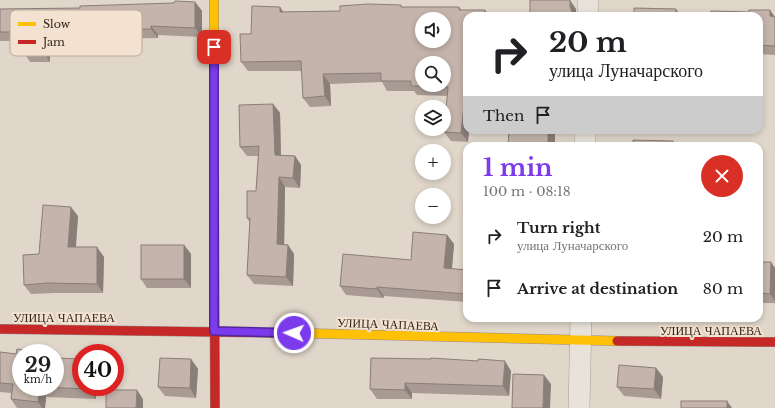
<!DOCTYPE html>
<html lang="en">
<head>
<meta charset="utf-8">
<style>
	body { margin:0; font-family:"Libre Baskerville",serif; background:#f6f6f6; color:#202124; height:100vh; display:flex; flex-direction:column; font-size:15px; white-space:nowrap }
	* { box-sizing:border-box; margin:0 }
	p { font-size:13px; color:#757577 }
	.icon { flex:none; width:22px; height:22px; fill:none; stroke:currentColor; stroke-width:2; stroke-linecap:round; stroke-linejoin:round }
	.map { position:relative; flex:1; overflow:hidden }
	.panel { position:absolute; left:463px; top:142px; width:300px; height:180px; display:flex; flex-direction:column; background:#fff; border-radius:12px; box-shadow:0 2px 6px #0003 }
	.panel>* { flex:none }
	.guide { position:absolute; left:463px; top:12px; width:300px; height:122px; border-radius:12px; box-shadow:0 2px 6px #0003; background:#fff; color:#202124; overflow:hidden }
	.buttons { position:absolute; left:415px; top:12px; display:grid; gap:8px }
	.buttons a { display:grid; place-items:center; width:36px; height:36px; border-radius:50%; background:#fff; box-shadow:0 2px 6px #0003; font-size:20px }
	.speed { position:absolute; left:12px; top:344px; display:flex; gap:8px; font-size:20px; font-weight:700; text-align:center }
	.speed>* { display:grid; place-content:center; width:52px; height:52px; border-radius:50%; background:#fff; box-shadow:0 2px 6px #0003; line-height:1 }
	.speed small { font-size:10px; font-weight:400 }
	.speed .limit { border:6px solid #d22; background:#fff; color:#111 }
	.pin { position:absolute; display:grid; place-items:center; width:34px; height:34px; color:#fff; margin:-17px; border-radius:8px; box-shadow:0 2px 6px #0006 }
	.me { position:absolute; width:44px; margin:-22px; rotate:272deg; stroke-linejoin:round; filter:drop-shadow(0 0 3px #0008) }
	.turn { display:flex; align-items:center; gap:14px; height:84px; padding:0 20px; font-size:18px }
	.turn .icon { width:52px; height:52px; stroke-width:2.5 }
	.turn b { display:block; font-size:28px; line-height:34px }
	.then { display:flex; align-items:center; height:38px; padding:0 20px; background:#0003; gap:8px; font-size:15px }
	.round { display:grid; place-items:center; flex:none; width:42px; height:42px; border-radius:21px; background:#f6f6f6 }
	.headline { display:flex; align-items:center; justify-content:space-between; height:68px; padding:0 20px }
	h1 { font-size:24px; font-weight:700; line-height:30px; color:#7c3aed }
	ul { padding:0; list-style:none }
	li { display:flex; align-items:center; gap:12px; height:52px; padding:0 20px }
	li div { flex:1 }
	li b { display:block; font-size:15px }
	li em { font-style:normal }
	.map>svg:first-child { display:block }
	.lines { fill:none; stroke-linecap:round; stroke-linejoin:round }
	.street-casing { stroke:#a59c93; stroke-width:22 }
	.slow-casing { stroke:#958b83; stroke-width:10 }
	.jam-casing { stroke:#958b83; stroke-width:10 }
	.street { stroke:#e8e2db; stroke-width:21 }
	.slow { stroke:#ffc107; stroke-width:9 }
	.jam { stroke:#c62828; stroke-width:9 }
	.wall { fill:#a99b93 }
	.shaded-wall { fill:#897e78 }
	.building { fill:#c4b4ab; stroke:#897e78; fill-rule:evenodd }
	.route-casing { stroke:#51269a; stroke-width:10 }
	.route { stroke:#7c3aed; stroke-width:7 }
	.labels { text-anchor:middle; dominant-baseline:central; stroke-width:4; stroke-linejoin:round; paint-order:stroke }
	.street-label { font-size:12px; fill:#33241d; stroke:#f2e2cf }
	.key { fill:#f2e2cf; stroke:#b9a99a; stroke-width:1 }
	.key-label { font-size:11px; fill:#33241d }
</style>
</head>
<body>
<div class="map">
<svg width="775" height="408" viewBox="0 0 775 408">
	<rect width="100%" height="100%" fill="#e0d6ca"/>
	<g class="lines">
		<g class="street-casing">
			<g id="street">
				<polyline points="588,16 588,0"/>
				<polyline points="585,146 585,130"/>
				<polyline points="579,408 581,318"/>
			</g>
		</g>
		<g class="slow-casing">
			<g id="slow">
				<polyline points="214,0 214,168"/>
				<polyline points="295,333 617,341"/>
			</g>
		</g>
		<g class="jam-casing">
			<g id="jam">
				<polyline points="214,168 215,408"/>
				<polyline points="0,329 295,333"/>
				<polyline points="617,341 775,342"/>
			</g>
		</g>
		<use href="#street" class="street"/>
		<use href="#slow" class="slow"/>
		<use href="#jam" class="jam"/>
	</g>
	<g class="wall">
		<polygon points="195,2 202,11 202,37 158,35 158,38 95,39 95,40 49,42 50,62 30,62 24,53 23,41 0,41 0,9 80,8"/>
		<polygon points="280,7 283,12 340,11 402,7 459,7 467,16 467,130 469,130 468,142 451,141 444,132 448,96 417,95 414,91 387,91 382,82 330,84 331,106 310,107 303,98 302,71 248,71 241,62 251,34"/>
		<polygon points="759,16 775,17 775,55 759,54"/>
		<polygon points="273,104 280,113 281,155 295,156 301,165 300,188 285,187 284,244 288,245 294,254 293,286 254,284 247,275 250,223 247,218 256,191 258,156 247,156 240,147"/>
		<polygon points="509,130 555,130 555,146 508,146"/>
		<polygon points="78,216 76,247 104,257 103,293 54,293 31,294 24,285 39,254"/>
		<polygon points="447,235 454,244 452,269 467,270 467,302 384,296 383,298 346,295 340,286 411,260"/>
		<polygon points="184,245 191,254 191,288 147,288 141,279"/>
		<polygon points="759,262 775,268 775,303 759,303"/>
		<polygon points="0,352 16,354 21,353 81,387 96,387 96,399 46,397 45,408 17,408 11,399 11,393 0,392"/>
		<polygon points="371,358 511,371 509,396 412,393 412,399 377,399 370,389"/>
		<polygon points="191,359 198,369 196,398 165,396 158,387"/>
		<polygon points="656,368 663,377 661,399 624,396 617,387"/>
	</g>
	<g class="shaded-wall">
		<polygon points="570,0 576,9 576,16 573,16 570,7"/>
		<polygon points="195,2 202,11 202,37 195,28"/>
		<polygon points="280,7 286,16 280,12"/>
		<polygon points="676,9 681,16 676,16"/>
		<polygon points="485,10 489,16 484,16"/>
		<polygon points="770,10 775,17 770,16"/>
		<polygon points="151,26 158,35 158,38 151,29"/>
		<polygon points="88,30 95,39 95,40 88,31"/>
		<polygon points="43,33 49,42 50,62 44,53"/>
		<polygon points="323,74 330,84 331,106 325,96"/>
		<polygon points="466,85 467,87 467,130 469,130 468,142 461,133"/>
		<polygon points="273,104 280,113 281,164 275,155"/>
		<polygon points="548,130 555,130 555,146 549,146 548,144"/>
		<polygon points="673,141 677,146 673,146"/>
		<polygon points="295,156 301,165 300,188 293,178"/>
		<polygon points="279,177 285,187 284,254 277,244"/>
		<polygon points="71,207 78,216 75,256 68,247"/>
		<polygon points="447,235 454,244 451,278 444,268"/>
		<polygon points="184,245 191,254 191,288 184,279"/>
		<polygon points="288,245 294,254 293,286 286,277"/>
		<polygon points="97,247 104,257 103,293 97,284"/>
		<polygon points="771,262 775,268 775,301 770,294"/>
		<polygon points="377,287 384,296 383,298 377,289"/>
		<polygon points="191,359 198,369 196,398 190,388"/>
		<polygon points="505,361 511,371 509,396 503,386"/>
		<polygon points="656,368 663,377 661,399 654,389"/>
		<polygon points="544,375 551,384 550,408 543,408"/>
		<polygon points="405,383 412,393 412,399 405,390"/>
		<polygon points="40,387 46,397 45,408 42,408 38,402"/>
		<polygon points="89,387 96,387 96,399 89,389"/>
		<polygon points="137,390 143,399 143,408 136,408"/>
		<polygon points="727,401 732,408 727,408"/>
	</g>
	<g class="building">
		<polygon points="530,0 570,0 570,7 573,14 573,16 530,16"/>
		<polygon points="175,1 195,2 195,28 151,26 151,29 88,30 88,31 43,33 44,53 24,53 23,32 0,32 0,9 80,8 80,6 174,3"/>
		<path d="M368 4 401 5V7H459V10H485L484 16H467V85H466L461 133 444 132 448 87 411 86V81H381V73L323 74 325 96 303 98 301 61 241 62 240 34H251L252 6 280 7V12L340 11V6ZM422 19H444V41H422ZM422 63H444V85H422Z"/>
		<polygon points="634,8 676,9 676,16 634,16"/>
		<polygon points="749,10 770,10 770,16 775,17 775,46 759,45 759,16 711,16 711,11 749,12"/>
		<polygon points="273,104 275,155 295,156 293,178 279,177 277,244 288,245 286,277 247,275 250,218 247,218 247,191 256,191 259,146 240,147 239,105"/>
		<polygon points="509,130 548,130 548,144 533,143 533,146 508,146"/>
		<polygon points="633,140 673,141 673,146 633,146"/>
		<polygon points="43,205 71,207 68,247 97,247 97,284 47,283 24,285 23,255 39,254"/>
		<polygon points="413,232 447,235 444,268 467,270 467,294 377,287 377,289 340,286 343,254 411,260"/>
		<rect x="141" y="245" width="43" height="34"/>
		<polygon points="759,262 771,262 770,294 759,293"/>
		<polygon points="17,349 44,352 44,353 21,353 21,387 55,387 55,358 81,359 81,387 89,387 89,389 40,387 38,402 11,399 13,384 0,383 0,352 16,354"/>
		<polygon points="160,358 191,359 190,388 158,387"/>
		<polygon points="371,358 431,359 431,358 478,361 478,359 505,361 503,386 405,383 405,390 370,389"/>
		<polygon points="619,365 656,368 654,389 617,387"/>
		<polygon points="513,374 544,375 543,408 512,408"/>
		<polygon points="106,390 137,390 136,408 106,408"/>
		<rect x="681" y="401" width="46" height="7"/>
	</g>
	<g class="lines">
		<g class="route-casing">
			<polyline id="route" points="214,47 214,331 294,333"/>
		</g>
		<use href="#route" class="route"/>
	</g>
	<g class="labels">
		<g class="street-label">
			<text x="64" y="317">УЛИЦА ЧАПАЕВА</text>
			<text transform="translate(388 324) rotate(2)">УЛИЦА ЧАПАЕВА</text>
			<text x="711" y="330">УЛИЦА ЧАПАЕВА</text>
		</g>
	</g>
	<rect x="10" y="10" width="132" height="46" rx="6" class="key"/>
	<rect x="18" y="22" width="18" height="4" fill="#ffc107"/>
	<rect x="18" y="40" width="18" height="4" fill="#c62828"/>
	<g class="key-label">
		<text x="43" y="28">Slow</text>
		<text x="43" y="46">Jam</text>
	</g>
</svg>
<div class="buttons">
<a><svg class="icon" aria-label="sound" viewBox="0 0 24 24"><path d="M4 9h4l5-4v14l-5-4H4zM17 9q2 3 0 6"/></svg></a>
<a><svg class="icon" aria-label="search" viewBox="0 0 24 24"><circle cx="10" cy="10" r="6"/><path d="M15 15l6 6"/></svg></a>
<a><svg class="icon" aria-label="layers" viewBox="0 0 24 24"><path d="M12 4l9 5-9 5-9-5zM3 14l9 5 9-5"/></svg></a>
<a>+</a>
<a>−</a>
</div>
<div class="speed"><div>29<small>km/h</small></div><div class="limit">40</div></div>
<div class="pin" style="left:214px;top:47px;background:#d93025"><svg class="icon" aria-label="arrive" viewBox="0 0 24 24"><path d="M6 21V4h12l-3 4 3 4H6"/></svg></div>
<svg class="me" style="left:294px;top:333px" viewBox="-20 -20 40 40"><circle r="17" fill="#7c3aed" stroke="#fff" stroke-width="3"/><path d="M0-11L8 9 0 5-8 9z" fill="#fff"/></svg>
<div class="guide">
<div class="turn"><svg class="icon" aria-label="right" viewBox="0 0 24 24"><path d="M7 20v-9h11M14 6l5 5-5 5"/></svg><div><b>20 m</b>улица Луначарского</div></div>
<div class="then">Then<svg class="icon" aria-label="arrive" viewBox="0 0 24 24"><path d="M6 21V4h12l-3 4 3 4H6"/></svg></div>
</div>
<section class="panel">
<div class="headline"><div><h1>1 min</h1><p>100 m · 08:18</p></div><a class="round" style="background:#d93025;color:#fff"><svg class="icon" aria-label="close" viewBox="0 0 24 24"><path d="M6 6l12 12M18 6L6 18"/></svg></a></div>
<ul>
<li><svg class="icon" aria-label="right" viewBox="0 0 24 24"><path d="M7 20v-9h11M14 6l5 5-5 5"/></svg><div><b>Turn right</b><p>улица Луначарского</p></div><em>20 m</em></li>
<li><svg class="icon" aria-label="arrive" viewBox="0 0 24 24"><path d="M6 21V4h12l-3 4 3 4H6"/></svg><div><b>Arrive at destination</b></div><em>80 m</em></li>
</ul>
</section>
</div>
</body>
</html>
